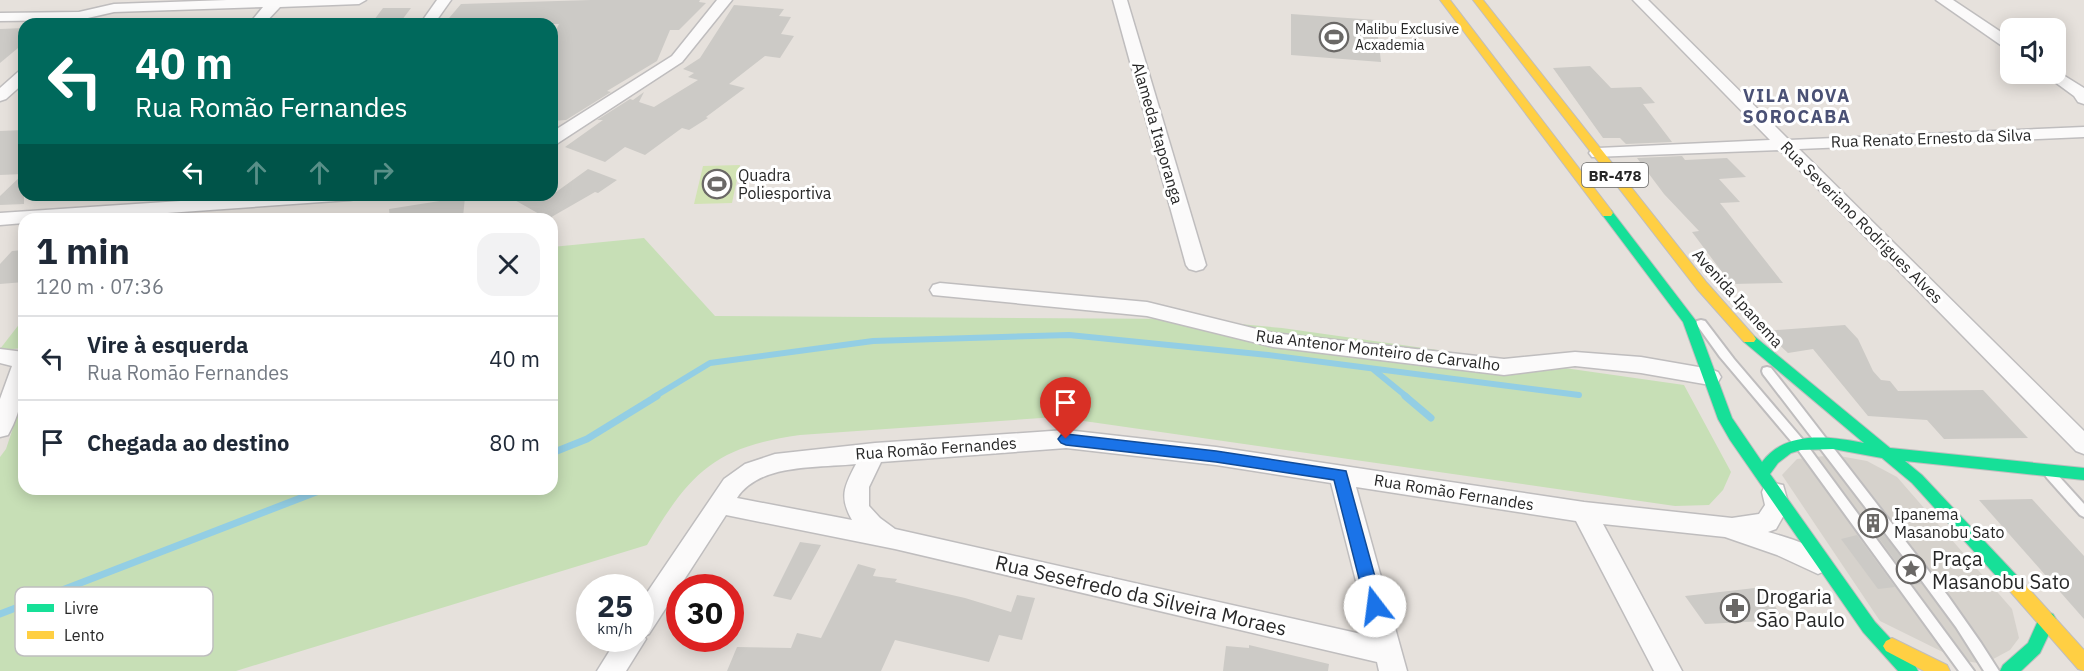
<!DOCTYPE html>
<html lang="pt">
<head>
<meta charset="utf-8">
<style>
	body { margin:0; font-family:"IBM Plex Sans",sans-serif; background:#f2f2f3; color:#1f2937; height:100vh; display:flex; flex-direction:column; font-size:22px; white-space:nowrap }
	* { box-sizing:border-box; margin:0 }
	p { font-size:20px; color:#747a83 }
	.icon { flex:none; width:33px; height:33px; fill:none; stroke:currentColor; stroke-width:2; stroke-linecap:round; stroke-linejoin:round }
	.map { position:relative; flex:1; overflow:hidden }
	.sheet { position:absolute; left:18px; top:213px; width:540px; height:282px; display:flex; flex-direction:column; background:#fff; border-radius:18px; box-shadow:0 3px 15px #0003 }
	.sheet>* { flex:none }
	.top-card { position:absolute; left:18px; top:18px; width:540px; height:183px; border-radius:18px; box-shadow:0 3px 15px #0003; background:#00695c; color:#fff; overflow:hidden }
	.controls { position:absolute; left:2000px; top:18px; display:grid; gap:12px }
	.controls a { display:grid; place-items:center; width:66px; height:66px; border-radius:12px; background:#fff; box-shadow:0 3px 15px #0003; font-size:30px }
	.speed { position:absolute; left:576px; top:574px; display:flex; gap:12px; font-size:30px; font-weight:700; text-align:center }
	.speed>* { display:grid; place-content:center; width:78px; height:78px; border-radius:50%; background:#fff; box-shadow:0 3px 15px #0003; line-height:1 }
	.speed small { font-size:15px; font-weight:400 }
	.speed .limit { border:9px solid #d22; background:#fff; color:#111 }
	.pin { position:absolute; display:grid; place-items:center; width:51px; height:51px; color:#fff; margin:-62px -26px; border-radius:50% 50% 50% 0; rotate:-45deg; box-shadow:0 0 6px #0007 }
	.pin .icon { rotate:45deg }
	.me { position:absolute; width:66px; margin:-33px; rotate:345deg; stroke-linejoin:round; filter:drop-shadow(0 0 4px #0008) }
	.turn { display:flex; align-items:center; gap:21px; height:126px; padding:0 18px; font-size:27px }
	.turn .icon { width:78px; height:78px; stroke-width:2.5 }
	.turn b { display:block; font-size:42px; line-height:51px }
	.lanes { display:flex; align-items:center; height:57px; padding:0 18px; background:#0003; justify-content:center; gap:30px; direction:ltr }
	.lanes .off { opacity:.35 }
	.round { display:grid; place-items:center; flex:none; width:63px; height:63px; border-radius:18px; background:#f2f2f3 }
	.head { display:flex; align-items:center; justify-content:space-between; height:102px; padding:0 18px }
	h1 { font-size:36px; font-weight:800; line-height:45px }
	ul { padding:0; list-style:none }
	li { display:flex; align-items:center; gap:18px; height:84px; padding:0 18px; border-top:2px solid #e0e1e3 }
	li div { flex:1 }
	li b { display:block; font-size:22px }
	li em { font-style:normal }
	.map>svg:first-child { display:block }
	.green { fill:#c7dfb6 }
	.pitch { fill:#d2e3b4 }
	.plaza { fill:#d6d2cc }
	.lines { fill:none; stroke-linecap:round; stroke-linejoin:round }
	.stream-far1 { stroke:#93cee4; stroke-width:6 }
	.stream { stroke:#93cee4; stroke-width:7 }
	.building { fill:#cccac6 }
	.lane-casing { stroke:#bfbdbe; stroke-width:4 }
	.street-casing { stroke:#bfbdbe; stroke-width:3 }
	.fast-casing { stroke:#bfbdbe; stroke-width:2 }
	.slow-casing { stroke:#bfbdbe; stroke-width:2 }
	.lane { fill:#fbfafa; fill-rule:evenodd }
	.street { fill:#fbfafa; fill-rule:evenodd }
	.fast { fill:#16e098; fill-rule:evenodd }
	.slow { fill:#ffcf43; fill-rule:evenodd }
	.route { fill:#1a73e8; stroke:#114b97; stroke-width:1.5 }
	.labels { text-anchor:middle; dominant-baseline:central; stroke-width:6; stroke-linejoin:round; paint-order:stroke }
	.far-poi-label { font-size:14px; fill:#272727; stroke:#fff; text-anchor:start }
	.shield { fill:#fff; stroke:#686868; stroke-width:1.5 }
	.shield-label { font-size:15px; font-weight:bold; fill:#272727 }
	.street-label { font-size:16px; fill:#272727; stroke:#fff }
	.poi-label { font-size:16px; fill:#272727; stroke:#fff; text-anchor:start }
	.far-district-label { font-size:18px; font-weight:bold; letter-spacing:1.5px; fill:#4a5175; stroke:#fff }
	.near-poi-label { font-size:20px; fill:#272727; stroke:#fff; text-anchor:start }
	.near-street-label { font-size:20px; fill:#272727; stroke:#fff }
	.key { fill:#fff; stroke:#bebebe; stroke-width:1.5 }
	.key-label { font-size:16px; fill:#272727 }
</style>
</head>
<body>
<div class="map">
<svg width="2084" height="671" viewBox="0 0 2084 671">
	<rect width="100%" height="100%" fill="#e6e1dc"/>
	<g class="green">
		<path d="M644 238 715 316 1186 319 1282 328 1684 385 1731 472 1723 490 1709 505 1675 506 1056 417 800 435C714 447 690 473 647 545L236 671H0V457L6 449 24 395V489H552V247Z"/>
		<polygon points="24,318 24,348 0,350 0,349"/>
	</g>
	<polygon class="pitch" points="740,165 732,203 694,204 703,166"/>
	<polygon class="plaza" points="1834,455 1867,461 1897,477 2012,609 2019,638 2010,650 1984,664 1959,660 1880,621 1782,475 1797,459"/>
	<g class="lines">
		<g class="stream-far1">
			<polyline points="1374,370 1407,397"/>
			<polyline points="654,397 710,363 873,341 1069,335 1268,355 1579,395"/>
		</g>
		<g class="stream">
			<polyline points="1405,396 1431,418"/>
			<polyline points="552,453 587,439 657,396"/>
			<polyline points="0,614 324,489"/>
		</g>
	</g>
	<g class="building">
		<polygon points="591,0 700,0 699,2 706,3 679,30 670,30 657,61 607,91 611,92 566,120 552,121 552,38 559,24 444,24 461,4"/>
		<polygon points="734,5 784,9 779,16 791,17 781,34 794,36 780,58 765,56 729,84 745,88 706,117 708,118 689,130 682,128 645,155 625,147 605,162 565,147 603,120 597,120 630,99 633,100 644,92 639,102 654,107 698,80 688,77 694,73 683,69 700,58"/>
		<polygon points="383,8 411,8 399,24 371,24"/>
		<polygon points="1291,14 1376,20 1381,62 1291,55"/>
		<polygon points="24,28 24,43 0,63 0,29"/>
		<polygon points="1590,66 1611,88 1641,87 1655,103 1643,104 1672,142 1626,144 1620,138 1603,138 1553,68"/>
		<polygon points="24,130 24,204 0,205 0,196 23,174 0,175 0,131"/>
		<polygon points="1682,156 1685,160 1727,158 1746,177 1719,179 1740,202 1720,203 1783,283 1731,284 1692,232 1699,231 1664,194 1637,158"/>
		<polygon points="588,169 617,180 598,193 595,192 548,219 506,195 552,195"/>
		<polygon points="465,197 463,217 390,219 389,209"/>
		<polygon points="24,250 24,282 0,284 0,264 12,251"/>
		<polygon points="1845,325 1858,339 1873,371 1881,380 1890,381 1898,391 1983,390 2028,438 1944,439 1927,420 1868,416 1813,349 1788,353 1764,331"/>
		<polygon points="2032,499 2084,556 2084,619 1979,500"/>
		<polygon points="1879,528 1920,582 1921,584 1913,585 1873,530"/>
		<polygon points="1857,535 1895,587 1878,589 1841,539"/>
		<polygon points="800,542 821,545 791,600 773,596"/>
		<polygon points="858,564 876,569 873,576 897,579 895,582 965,598 1011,612 1017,595 1035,598 1022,640 999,635 989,662 895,640 881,671 727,671 737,647 791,648 797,633 821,638"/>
		<polygon points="1755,588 1769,597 1784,620 1705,624 1685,596"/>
		<polygon points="1249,645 1329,664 1328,671 1223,671 1226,646 1249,648"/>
	</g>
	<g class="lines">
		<g class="lane-casing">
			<g id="lane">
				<polygon points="1701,320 1705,321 1734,359 1804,441 1974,671 1959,671 1796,447 1720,357 1697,325 1696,323 1697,321"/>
				<polygon points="1767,367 1771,368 1794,397 1948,596 1981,643 1999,671 1984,671 1956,627 1922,581 1763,374 1762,371 1763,368"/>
				<polygon points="2051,470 2055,472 2084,504 2084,517 2080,515 2047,478 2045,475 2047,472"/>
			</g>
		</g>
		<g class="street-casing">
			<g id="street">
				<polygon points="227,0 366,0 359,4 280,7 264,24 249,24 263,7 114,12 79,20 0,21 0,13 79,12 114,4"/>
				<polygon points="437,0 451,0 434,24 420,24"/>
				<polygon points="717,0 732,0 682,62 558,143 552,144 552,132 672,56"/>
				<polygon points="1113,0 1127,0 1206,265 1203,269 1196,271 1189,269 1186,265"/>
				<polygon points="1633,0 1648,0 1789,140 2084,127 2084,137 1799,149 2084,431 2084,454 2076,451 1780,150 1592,157 1589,153 1592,149 1598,148 1770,140"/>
				<polygon points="1936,0 1953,0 2010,38 2010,50 2005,48"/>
				<polygon points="24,70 24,83 6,99 0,101 0,88 18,72"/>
				<polygon points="2055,70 2084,88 2084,104 2078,102 2074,96 2044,74 2055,74"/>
				<polygon points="270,195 359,195 356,199 350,200 82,219 24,219 24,223 0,225 0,213"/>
				<polygon points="940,283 1147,302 1273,333 1504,359 1575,352 1641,357 1710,369 1718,372 1721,377 1718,382 1710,385 1641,373 1575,366 1504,375 1273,347 1147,316 933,295 930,290 933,285"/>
				<path d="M0 349 24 352C24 383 24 407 8 435L0 437V399L12 366 0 363Z"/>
				<path d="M1066 430 1216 447 1584 502 1732 518 1759 514 1765 505 1762 492 1765 485 1774 483 1783 485 1789 506 1776 529 1768 532C1785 537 1823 547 1831 563L1827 570 1818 574 1777 555 1725 537 1603 524 1682 671H1654L1576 521 1356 487 1407 671H1379L1377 662 895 549 726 515 649 634 644 636 646 639 626 671H597L617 639H640V603L724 479 745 464 775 454 875 443ZM1066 448 1216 465 1331 483 1370 636 895 529 880 518 869 506V487L881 462ZM856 464C844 487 839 497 852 520L737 498C759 463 819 468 856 464Z"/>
			</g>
		</g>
		<g class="fast-casing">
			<g id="fast">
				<path d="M1607 209 1611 210 1696 321 1732 418 1762 462C1786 430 1829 436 1864 443L1744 342 1742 339 1749 334 1754 336 1890 448 2084 468V480L1905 461 1922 475 2020 579 2022 584 2020 589 2014 591 2008 589 1912 483 1882 458 1833 449 1801 450 1791 453 1778 463 1770 474 1875 622 1915 665 1918 671H1898L1863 632 1730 440 1718 419 1683 322 1601 213Z"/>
				<polygon points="2047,612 2053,614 2056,619 2040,653 2021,671 2000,671 2003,665 2028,643 2041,614"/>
			</g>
		</g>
		<g class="slow-casing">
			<g id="slow">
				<polygon points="1440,0 1450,0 1611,210 1613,213 1611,216 1603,216"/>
				<polygon points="1473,0 1483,0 1707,283 1754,336 1756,339 1754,342 1744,342 1697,289"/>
				<polygon points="2014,577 2020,579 2084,650 2084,671 2078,669 2008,589 2006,584 2008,579"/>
				<polygon points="1892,638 1947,665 1950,671 1924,671 1886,651 1883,646 1886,641"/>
			</g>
		</g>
		<use href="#lane" class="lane"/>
		<use href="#street" class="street"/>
		<use href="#fast" class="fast"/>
		<use href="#slow" class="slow"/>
	</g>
	<polygon class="route" points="1066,434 1216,451 1346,471 1383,606 1381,611 1375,614 1369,611 1366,606 1334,480 1216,462 1066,445 1061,443 1058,439 1061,435"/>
	<defs>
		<g id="stadium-ring" transform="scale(1.5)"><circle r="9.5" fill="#fff" stroke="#6a6866" stroke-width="1.5"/><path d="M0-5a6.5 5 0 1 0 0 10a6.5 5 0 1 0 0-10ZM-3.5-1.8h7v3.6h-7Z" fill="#6a6866"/></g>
		<g id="building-ring" transform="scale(1.5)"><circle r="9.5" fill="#fff" stroke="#6a6866" stroke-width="1.5"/><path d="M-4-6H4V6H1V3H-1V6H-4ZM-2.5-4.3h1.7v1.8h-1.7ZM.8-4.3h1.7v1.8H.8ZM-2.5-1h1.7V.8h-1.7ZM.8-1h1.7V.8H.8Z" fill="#6a6866"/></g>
		<g id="sight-ring" transform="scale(1.5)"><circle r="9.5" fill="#fff" stroke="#6a6866" stroke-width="1.5"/><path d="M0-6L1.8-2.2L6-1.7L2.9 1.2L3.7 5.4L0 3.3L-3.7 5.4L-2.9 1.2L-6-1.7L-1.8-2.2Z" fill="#6a6866"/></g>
		<g id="pharmacy-ring" transform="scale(1.5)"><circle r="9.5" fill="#fff" stroke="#6a6866" stroke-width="1.5"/><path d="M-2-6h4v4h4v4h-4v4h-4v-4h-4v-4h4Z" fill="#6a6866"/></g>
	</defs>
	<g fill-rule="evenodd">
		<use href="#stadium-ring" x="1334" y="37"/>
		<use href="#stadium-ring" x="717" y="184"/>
		<use href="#building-ring" x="1873" y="523"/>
		<use href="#sight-ring" x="1911" y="569"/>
		<use href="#pharmacy-ring" x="1735" y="608"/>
	</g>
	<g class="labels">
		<g class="far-poi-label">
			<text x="1355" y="29">Malibu Exclusive<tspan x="1355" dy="16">Acxademia</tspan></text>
		</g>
		<rect class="shield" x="1582" y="163" width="66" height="24" rx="4.5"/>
		<g class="shield-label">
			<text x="1615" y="175">BR-478</text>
		</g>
		<g class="street-label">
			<text transform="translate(1158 133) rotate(74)">Alameda Itaporanga</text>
			<text transform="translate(1931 138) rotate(-2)">Rua Renato Ernesto da Silva</text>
			<text transform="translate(1862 222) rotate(45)">Rua Severiano Rodrigues Alves</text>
			<text transform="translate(1738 298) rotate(48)">Avenida Ipanema</text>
			<text transform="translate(1378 350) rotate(7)">Rua Antenor Monteiro de Carvalho</text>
			<text transform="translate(936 448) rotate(-4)">Rua Romão Fernandes</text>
			<text transform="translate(1454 492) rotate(9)">Rua Romão Fernandes</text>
		</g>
		<g class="poi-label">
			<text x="738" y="175">Quadra<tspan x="738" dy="18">Poliesportiva</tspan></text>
			<text x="1894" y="514">Ipanema<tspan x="1894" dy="18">Masanobu Sato</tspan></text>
		</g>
		<g class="far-district-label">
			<text x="1797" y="95">VILA NOVA<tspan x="1797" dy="21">SOROCABA</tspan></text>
		</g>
		<g class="near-poi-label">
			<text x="1932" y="558">Praça<tspan x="1932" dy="23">Masanobu Sato</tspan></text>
			<text x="1756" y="596">Drogaria<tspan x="1756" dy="23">São Paulo</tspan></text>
		</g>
		<g class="near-street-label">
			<text transform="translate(1141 595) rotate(13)">Rua Sesefredo da Silveira Moraes</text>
		</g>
	</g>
	<rect x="15" y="587" width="198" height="69" rx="9" class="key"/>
	<rect x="27" y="604" width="27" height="8" fill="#16e098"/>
	<rect x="27" y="631" width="27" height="8" fill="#ffcf43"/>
	<g class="key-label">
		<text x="64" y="614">Livre</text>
		<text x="64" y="641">Lento</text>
	</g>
</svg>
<div class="controls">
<a><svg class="icon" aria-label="sound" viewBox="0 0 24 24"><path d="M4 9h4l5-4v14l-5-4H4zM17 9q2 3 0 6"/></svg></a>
</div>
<div class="speed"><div>25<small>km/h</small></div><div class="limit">30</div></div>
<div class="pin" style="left:1066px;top:439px;background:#d93025"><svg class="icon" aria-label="arrive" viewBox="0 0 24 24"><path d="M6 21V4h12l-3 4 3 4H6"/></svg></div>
<svg class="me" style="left:1375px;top:606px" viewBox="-20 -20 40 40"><circle r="19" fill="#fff"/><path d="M0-13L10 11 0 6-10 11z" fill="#1a73e8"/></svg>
<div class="top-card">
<div class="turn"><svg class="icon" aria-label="left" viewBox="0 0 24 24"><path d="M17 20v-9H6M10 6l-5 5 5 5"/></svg><div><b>40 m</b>Rua Romão Fernandes</div></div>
<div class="lanes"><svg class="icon" aria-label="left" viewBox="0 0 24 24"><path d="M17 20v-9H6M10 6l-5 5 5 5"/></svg><svg class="icon off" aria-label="ahead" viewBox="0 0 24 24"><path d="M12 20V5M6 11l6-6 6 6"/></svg><svg class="icon off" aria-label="ahead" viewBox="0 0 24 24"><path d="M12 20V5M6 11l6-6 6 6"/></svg><svg class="icon off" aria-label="right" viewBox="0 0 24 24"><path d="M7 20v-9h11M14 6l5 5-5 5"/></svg></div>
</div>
<section class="sheet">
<div class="head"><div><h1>1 min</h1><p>120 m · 07:36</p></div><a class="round"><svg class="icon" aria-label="close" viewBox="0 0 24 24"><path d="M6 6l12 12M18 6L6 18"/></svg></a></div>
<ul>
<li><svg class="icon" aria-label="left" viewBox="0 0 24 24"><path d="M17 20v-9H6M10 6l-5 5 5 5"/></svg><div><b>Vire à esquerda</b><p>Rua Romão Fernandes</p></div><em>40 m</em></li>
<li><svg class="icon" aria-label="arrive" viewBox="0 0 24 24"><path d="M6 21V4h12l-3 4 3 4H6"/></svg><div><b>Chegada ao destino</b></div><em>80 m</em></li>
</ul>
</section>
</div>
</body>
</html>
